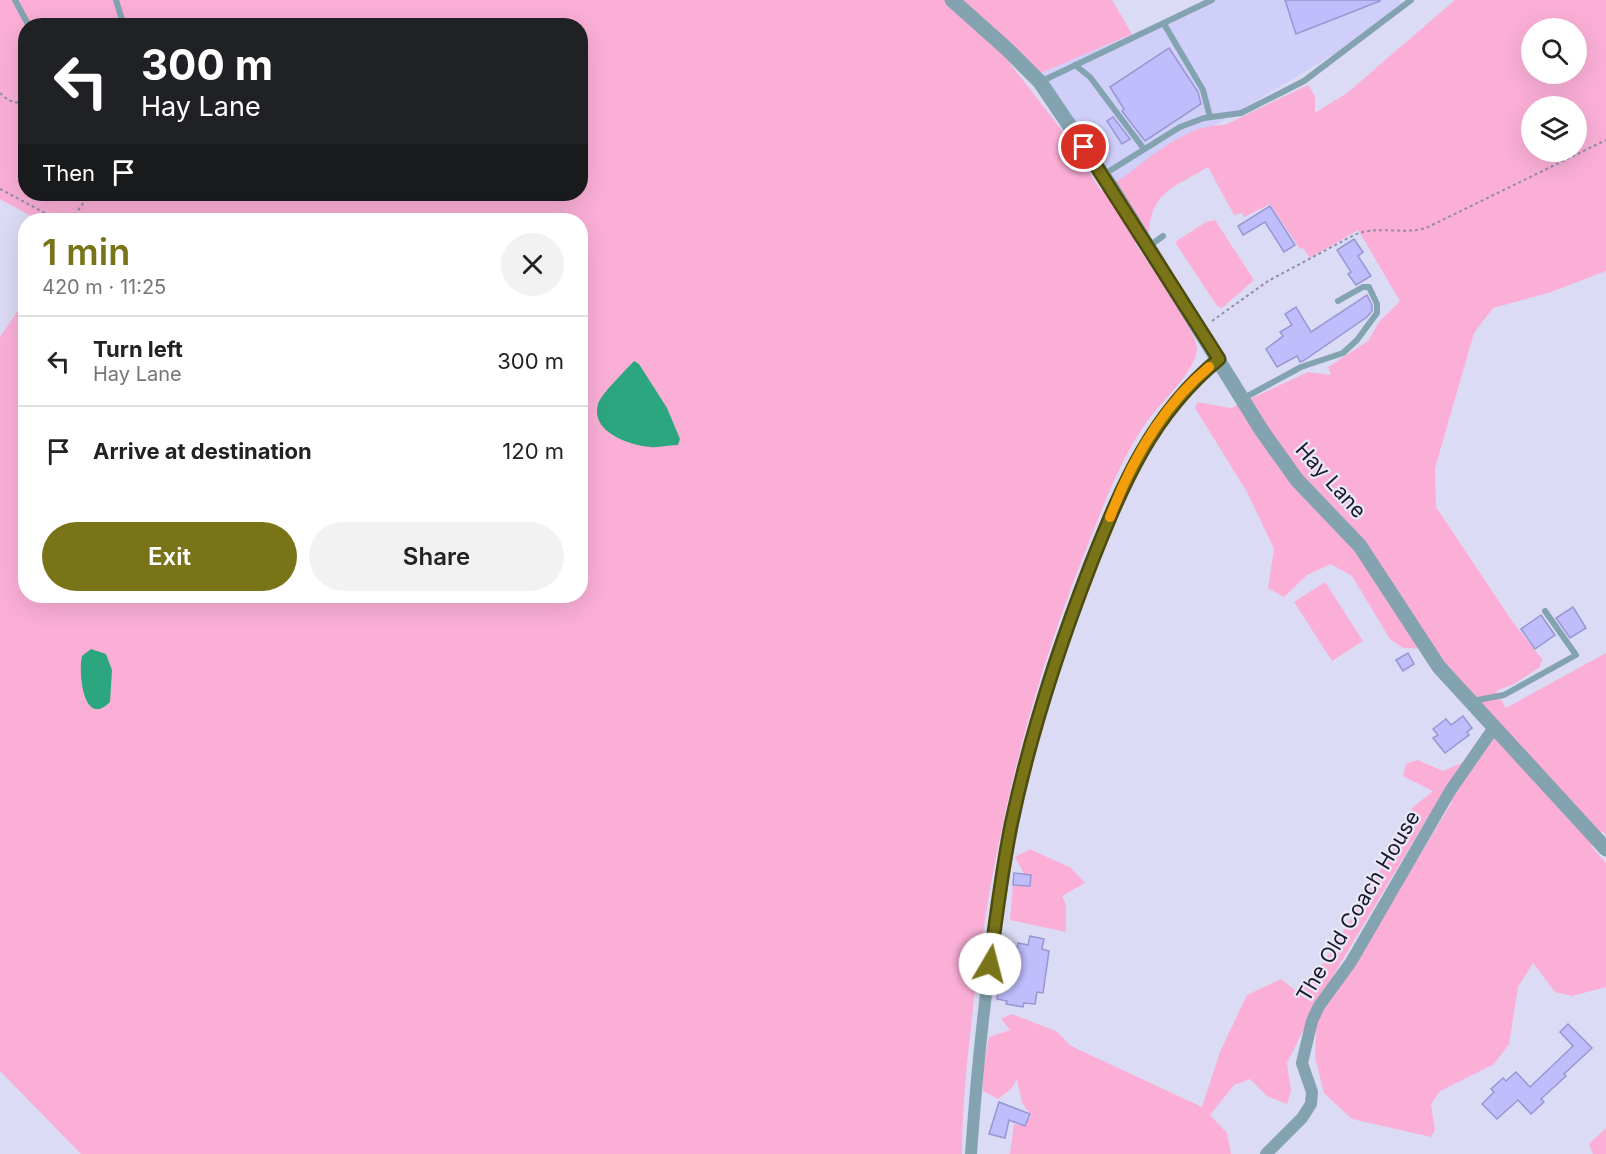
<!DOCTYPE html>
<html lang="en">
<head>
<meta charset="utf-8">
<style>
	body { margin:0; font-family:Inter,sans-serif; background:#f2f2f2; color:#222; height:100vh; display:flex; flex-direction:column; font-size:22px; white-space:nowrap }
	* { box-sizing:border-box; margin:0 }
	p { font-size:20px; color:#767676 }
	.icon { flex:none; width:33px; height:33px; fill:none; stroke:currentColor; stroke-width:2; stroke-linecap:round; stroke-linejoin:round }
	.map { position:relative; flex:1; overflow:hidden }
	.panel { position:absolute; left:18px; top:213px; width:570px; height:390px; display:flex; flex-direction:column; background:#fff; border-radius:24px; box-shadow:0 6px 24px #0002 }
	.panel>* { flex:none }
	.guide { position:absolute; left:18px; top:18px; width:570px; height:183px; border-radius:24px; box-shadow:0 6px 24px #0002; background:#202124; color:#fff; overflow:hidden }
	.fabs { position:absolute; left:1521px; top:18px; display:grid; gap:12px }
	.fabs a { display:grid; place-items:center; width:66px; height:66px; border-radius:50%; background:#fff; box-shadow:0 6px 24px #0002; font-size:30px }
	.pin { position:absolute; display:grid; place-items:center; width:51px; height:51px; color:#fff; margin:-26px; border:3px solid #fff; border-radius:50%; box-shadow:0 2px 6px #0007 }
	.me { position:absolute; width:66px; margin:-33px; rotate:8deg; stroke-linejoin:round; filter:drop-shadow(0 0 4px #0008) }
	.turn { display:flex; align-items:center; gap:21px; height:126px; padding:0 24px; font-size:27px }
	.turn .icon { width:78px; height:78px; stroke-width:2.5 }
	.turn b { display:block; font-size:42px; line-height:51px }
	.then { display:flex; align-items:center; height:57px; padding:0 24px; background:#0003; gap:12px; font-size:22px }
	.round { display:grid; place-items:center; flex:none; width:63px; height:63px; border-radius:32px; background:#f2f2f2 }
	.overview { display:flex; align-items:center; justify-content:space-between; height:102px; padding:0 24px }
	h1 { font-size:36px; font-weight:600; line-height:45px; color:#797418 }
	.cta { display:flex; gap:12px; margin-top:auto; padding:12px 24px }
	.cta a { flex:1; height:69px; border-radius:36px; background:#797418; color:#fff; font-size:24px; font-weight:600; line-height:69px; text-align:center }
	.cta a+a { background:#f2f2f2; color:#222 }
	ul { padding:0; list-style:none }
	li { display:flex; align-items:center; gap:18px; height:90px; padding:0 24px; border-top:2px solid #e0e0e0 }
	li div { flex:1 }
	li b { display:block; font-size:22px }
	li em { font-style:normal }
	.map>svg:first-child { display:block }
	.built { fill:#d0cff9 }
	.green { fill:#fbafd7; fill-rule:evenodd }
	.water { fill:#2ca67e }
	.building { fill:#bfbdfc; stroke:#9996d2; stroke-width:1.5 }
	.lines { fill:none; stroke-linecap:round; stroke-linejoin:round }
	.path { stroke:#908fa8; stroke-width:2; stroke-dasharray:3 3; stroke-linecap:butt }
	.service { stroke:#84a3b0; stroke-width:6 }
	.minor { stroke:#84a3b0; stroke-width:12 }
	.tertiary { stroke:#84a3b0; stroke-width:15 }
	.route-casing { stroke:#4f4b10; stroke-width:15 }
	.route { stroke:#797418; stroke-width:10 }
	.slow { stroke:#f59e0b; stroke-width:10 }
	.labels { text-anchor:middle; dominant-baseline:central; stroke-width:4.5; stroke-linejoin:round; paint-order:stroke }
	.street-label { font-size:21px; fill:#1a182f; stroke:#e9e9f6 }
</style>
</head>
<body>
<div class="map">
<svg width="1606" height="1154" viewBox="0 0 1606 1154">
	<rect width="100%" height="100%" fill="#dbdbf5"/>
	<polygon class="built" points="1203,0 1399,0 1401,4 1341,50 1116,184 1041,73 1154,25"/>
	<g class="green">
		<path d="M0 0H1112L1132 34 1041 73 1005 57 1068 138 1101 191C1141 170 1177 124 1225 125L1308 85 1315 96V113L1347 93 1455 0H1606V271L1551 292 1493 308 1474 333 1435 468 1436 507 1512 621 1542 659 1540 667 1514 684 1496 691 1506 708 1606 653V835L1602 831 1591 846 1606 863V987L1572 996 1555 992 1533 963 1518 987 1509 1044 1494 1064 1440 1091 1431 1104 1435 1130 1431 1137 1352 1119 1324 1093 1315 1057 1317 1016 1347 975 1452 802 1441 795 1318 1001 1287 1063 1291 1091 1287 1104 1267 1096 1250 1079 1234 1085 1210 1115 1227 1133 1231 1154H1010L1014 1124 1024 1126 1031 1116 1022 1103 1017 1079 1012 1088 998 1099 983 1091 982 1075 989 1037 1010 1030 1001 1019 1012 1014 1056 1031 1071 1046 1202 1107 1220 1052 1247 995 1281 979 1296 991 1313 980 1406 829 1412 808 1433 791 1403 776 1406 764 1418 760 1443 771 1480 755 1493 723 1432 649 1403 648 1390 639 1352 576 1331 564 1307 575 1284 597 1268 588 1274 549 1247 492 1195 408 1197 402 1231 408 1308 372 1331 375 1328 367 1368 341 1379 322 1400 301 1358 230 1310 258 1303 248 1300 249 1270 204 1244 217 1242 213 1234 215 1208 167C1176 187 1152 190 1149 231L1135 243C1148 263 1196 329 1197 348 1197 370 1160 403 1148 420 1119 460 1101 512 1083 557 1024 706 989 859 972 1017 967 1063 962 1108 962 1154H81L0 1071V337L25 300 26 596H580V220H38L0 199ZM26 26H580V194H26ZM1532 28H1576V74H1532ZM1532 106H1576V152H1532Z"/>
		<polygon points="1215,220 1254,280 1222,308 1217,306 1175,242 1206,222"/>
		<polygon points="1325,582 1363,641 1332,661 1294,602"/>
		<polygon points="1030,849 1071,868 1085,883 1062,896 1066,904 1066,932 1010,920 1013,885 1030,885 1015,857"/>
		<polygon points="1606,1128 1606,1154 1593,1154 1589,1144"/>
	</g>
	<g class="water">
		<path d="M634 361 639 364 667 408 680 439 678 445C669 445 659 448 650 447 629 445 590 432 598 404 601 394 626 370 634 361Z"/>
		<path d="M91 649 106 654 112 670 110 702C83 729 78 672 82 656Z"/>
	</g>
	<g class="building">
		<polygon points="1285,0 1380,0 1380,1 1296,34"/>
		<polygon points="1169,48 1198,92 1201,104 1145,141 1122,111 1124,109 1110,87"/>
		<polygon points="1113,117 1130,139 1122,144 1107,121"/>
		<polygon points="1270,206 1295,245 1284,252 1265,222 1243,235 1238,226"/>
		<polygon points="1354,239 1363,252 1358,256 1371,276 1356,285 1348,274 1351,272 1337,250"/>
		<polygon points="1367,295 1372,305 1372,311 1367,317 1303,361 1300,362 1297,356 1277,367 1266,349 1283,336 1280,332 1292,325 1285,314 1296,307 1311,332"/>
		<polygon points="1573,607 1586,628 1570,638 1556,618"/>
		<polygon points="1541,615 1555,635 1535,649 1521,629"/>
		<polygon points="1408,653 1414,664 1403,671 1396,660"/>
		<polygon points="1463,716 1472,728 1467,732 1469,735 1445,753 1433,738 1438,735 1433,729 1446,719 1451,725"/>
		<polygon points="1014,873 1031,875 1030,886 1013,885"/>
		<polygon points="1030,936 1044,939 1042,949 1049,951 1043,993 1037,992 1035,1004 1024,1003 1023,1007 1006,1004 1007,1001 997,999 1000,980 1010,982 1018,943 1028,945"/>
		<polygon points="1568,1024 1592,1048 1564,1074 1566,1076 1541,1099 1544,1102 1531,1114 1518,1100 1497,1119 1482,1104 1494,1092 1491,1089 1503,1078 1506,1081 1516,1072 1530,1087 1573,1046 1560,1032"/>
		<polygon points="999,1102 1030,1114 1025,1126 1009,1120 1005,1138 989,1134"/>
	</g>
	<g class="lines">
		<g class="path">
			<polyline points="0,93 8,100 26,105"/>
			<polyline points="0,189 58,220"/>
			<polyline points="71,220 90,194"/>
			<path d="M1212 321 1268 281 1354 235C1377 225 1402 235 1426 228L1606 140"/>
		</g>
		<g class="service">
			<polyline points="15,0 29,26"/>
			<polyline points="116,0 124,26"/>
			<polyline points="1164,24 1203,90 1210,117"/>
			<polyline points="1075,65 1090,77 1144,149"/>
			<polyline points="1040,82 1212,0"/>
			<polyline points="1103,175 1180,127 1204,118 1241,113 1304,81 1411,0"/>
			<polyline points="1148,247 1163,236"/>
			<polyline points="1244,398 1301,367 1343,353 1357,340 1377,313 1377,304 1369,287 1363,287 1338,301"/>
			<polyline points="1472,701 1504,695 1576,655 1545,611"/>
		</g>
		<g class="minor">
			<path d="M971 1154C982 995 1003 837 1047 684 1059 643 1075 604 1091 564 1122 485 1151 415 1219 359"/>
			<polyline points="1266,1154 1302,1118 1311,1104 1312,1092 1302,1063 1312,1021 1319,1006 1351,962 1450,791 1493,729"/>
		</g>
		<polyline class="tertiary" points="952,0 1007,49 1040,82 1113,190 1262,431 1297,480 1360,546 1439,667 1606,849"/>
	</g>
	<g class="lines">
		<g class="route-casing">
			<path id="route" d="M990 964C996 917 1002 871 1011 825 1030 735 1058 649 1091 564 1123 484 1151 415 1219 359L1084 147"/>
		</g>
		<use href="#route" class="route"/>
		<path class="slow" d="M1110 517C1131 462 1162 406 1209 367"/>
	</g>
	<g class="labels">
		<g class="street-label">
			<text transform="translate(1331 480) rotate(48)">Hay Lane</text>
			<text transform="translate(1358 906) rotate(-59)">The Old Coach House</text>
		</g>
	</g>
</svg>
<div class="fabs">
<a><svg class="icon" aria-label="search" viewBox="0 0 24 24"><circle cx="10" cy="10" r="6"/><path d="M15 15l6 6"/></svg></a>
<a><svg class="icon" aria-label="layers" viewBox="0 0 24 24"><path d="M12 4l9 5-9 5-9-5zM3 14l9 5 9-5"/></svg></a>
</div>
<div class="pin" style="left:1084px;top:147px;background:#d93025"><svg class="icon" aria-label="arrive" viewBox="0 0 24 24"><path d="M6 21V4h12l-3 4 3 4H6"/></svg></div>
<svg class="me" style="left:990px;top:964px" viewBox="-20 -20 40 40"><circle r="19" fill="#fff"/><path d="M0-13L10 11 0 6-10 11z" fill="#797418"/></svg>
<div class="guide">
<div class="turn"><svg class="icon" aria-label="left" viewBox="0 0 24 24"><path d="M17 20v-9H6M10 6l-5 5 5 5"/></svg><div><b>300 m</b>Hay Lane</div></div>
<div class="then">Then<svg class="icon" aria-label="arrive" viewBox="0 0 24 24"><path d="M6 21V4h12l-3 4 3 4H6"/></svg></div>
</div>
<section class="panel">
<div class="overview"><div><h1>1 min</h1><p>420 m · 11:25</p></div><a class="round"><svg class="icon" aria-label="close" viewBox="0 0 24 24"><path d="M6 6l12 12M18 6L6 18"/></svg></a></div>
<ul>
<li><svg class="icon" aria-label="left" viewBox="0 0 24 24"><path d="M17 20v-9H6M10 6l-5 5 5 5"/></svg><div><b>Turn left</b><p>Hay Lane</p></div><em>300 m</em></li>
<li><svg class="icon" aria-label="arrive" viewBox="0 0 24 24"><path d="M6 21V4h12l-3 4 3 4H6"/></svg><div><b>Arrive at destination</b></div><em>120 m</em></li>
</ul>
<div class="cta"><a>Exit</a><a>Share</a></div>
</section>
</div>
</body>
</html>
